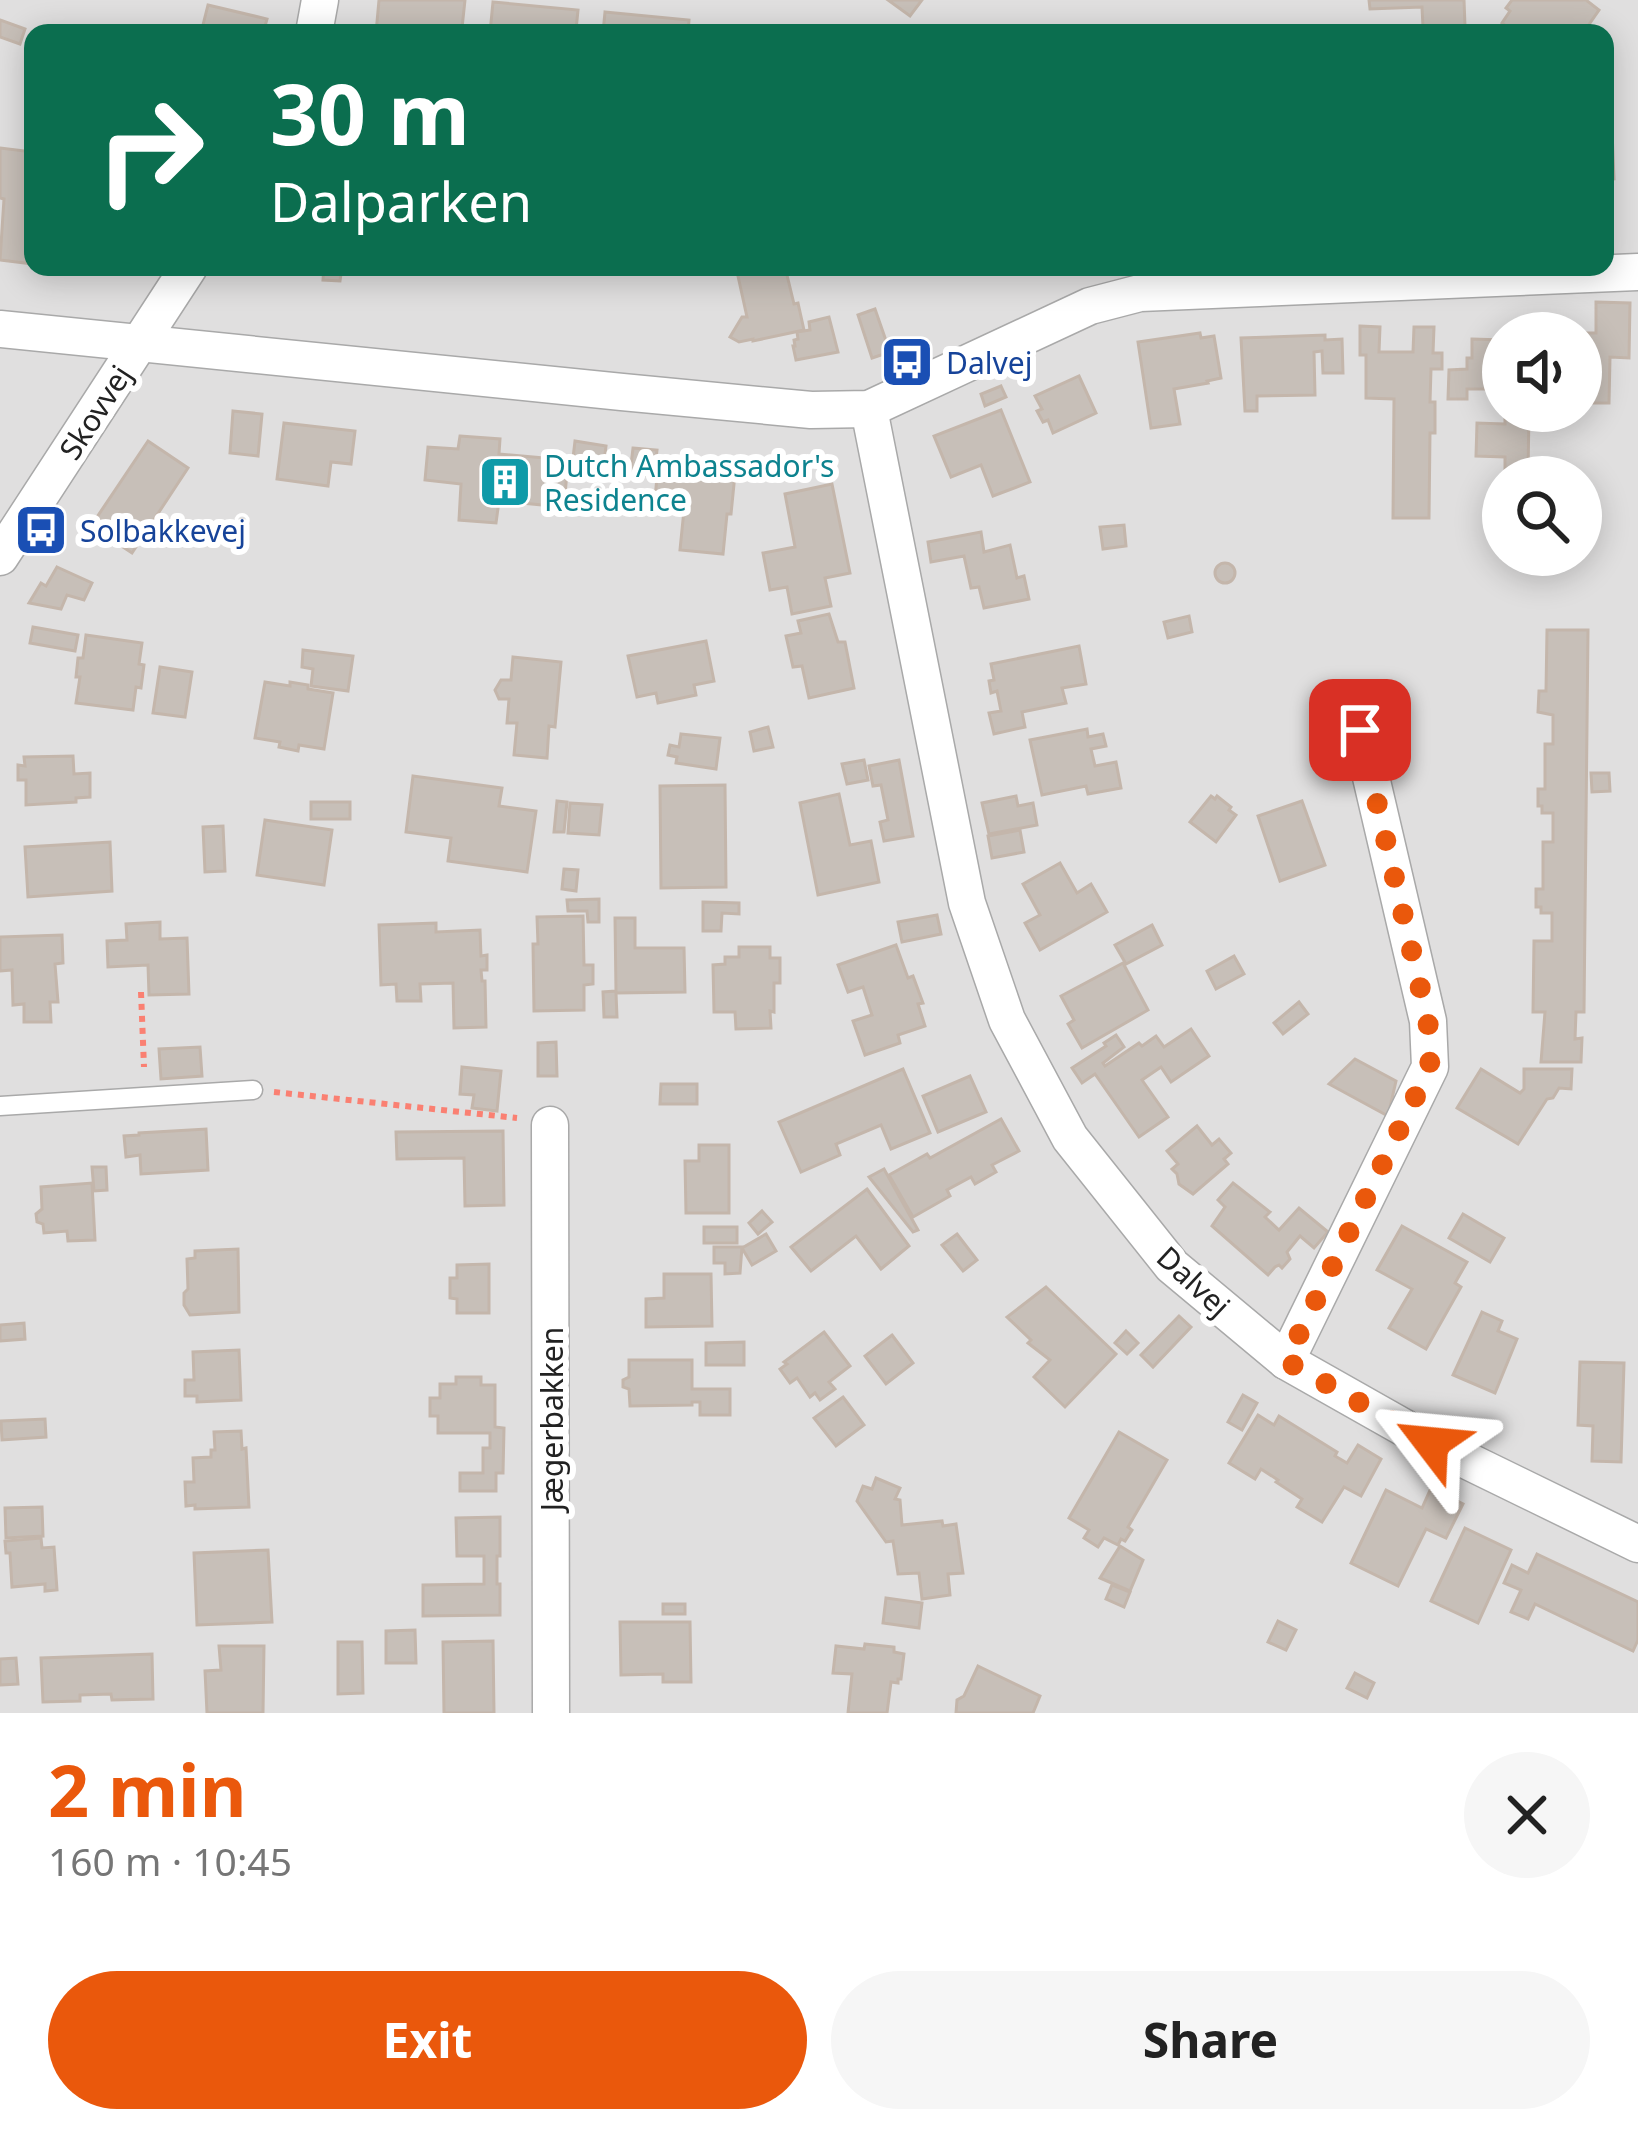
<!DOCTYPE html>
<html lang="en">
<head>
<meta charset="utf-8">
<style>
	body { margin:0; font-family:"Noto Sans",sans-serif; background:#f6f6f6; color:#222; height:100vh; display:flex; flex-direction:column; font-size:45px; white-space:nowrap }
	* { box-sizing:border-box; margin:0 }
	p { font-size:39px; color:#767676 }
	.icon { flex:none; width:66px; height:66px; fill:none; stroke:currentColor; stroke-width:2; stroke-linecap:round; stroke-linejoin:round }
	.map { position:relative; height:1713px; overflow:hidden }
	.drawer { display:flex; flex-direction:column; background:#fff; flex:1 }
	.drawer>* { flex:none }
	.hud { position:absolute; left:24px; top:24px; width:1590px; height:252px; border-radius:24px; box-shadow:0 6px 30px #0003; background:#0b6e4f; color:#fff; overflow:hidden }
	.fabs { position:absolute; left:1482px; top:312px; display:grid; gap:24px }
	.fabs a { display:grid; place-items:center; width:120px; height:120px; border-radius:50%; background:#fff; box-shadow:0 6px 30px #0003; font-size:60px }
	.pin { position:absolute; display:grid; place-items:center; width:102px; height:102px; color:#fff; margin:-51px; border-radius:24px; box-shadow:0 6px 18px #0006 }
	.me { position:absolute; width:132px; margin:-66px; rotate:299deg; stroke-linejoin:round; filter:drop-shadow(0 0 9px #0008) }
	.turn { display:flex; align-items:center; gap:42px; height:252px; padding:0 48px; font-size:54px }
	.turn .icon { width:156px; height:156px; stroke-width:2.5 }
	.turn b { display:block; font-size:84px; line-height:102px }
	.round { display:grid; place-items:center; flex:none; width:126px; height:126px; border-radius:63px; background:#f6f6f6 }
	.overview { display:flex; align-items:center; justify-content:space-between; height:204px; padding:0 48px }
	h1 { font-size:72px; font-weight:700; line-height:90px; color:#ea580c }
	.primary-button { display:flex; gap:24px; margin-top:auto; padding:24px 48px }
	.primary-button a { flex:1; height:138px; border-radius:72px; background:#ea580c; color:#fff; font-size:48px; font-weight:700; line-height:138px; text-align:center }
	.primary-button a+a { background:#f6f6f6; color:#222 }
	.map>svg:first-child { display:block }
	.residential { fill:#e0dfdf; fill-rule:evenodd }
	.building { fill:#c7bfb8; stroke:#c4b6ab; stroke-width:3 }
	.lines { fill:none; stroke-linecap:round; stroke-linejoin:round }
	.service-casing { stroke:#a9a9a9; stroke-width:21 }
	.minor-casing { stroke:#a9a9a9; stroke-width:39 }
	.path { stroke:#fa8072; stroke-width:6; stroke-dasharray:6 6; stroke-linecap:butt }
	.service { stroke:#fff; stroke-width:18 }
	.minor { stroke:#fff; stroke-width:36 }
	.route { stroke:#ea580c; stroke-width:21; stroke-dasharray:0 37.8 }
	.labels { text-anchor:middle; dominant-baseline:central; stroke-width:12; stroke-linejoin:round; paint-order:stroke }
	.transit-label { font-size:30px; fill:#164399; stroke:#fff; text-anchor:start }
	.street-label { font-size:30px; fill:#222; stroke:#fff }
	.culture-label { font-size:30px; fill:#0d838f; stroke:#fff; text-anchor:start }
</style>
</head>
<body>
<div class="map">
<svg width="1638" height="1713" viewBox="0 0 1638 1713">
	<rect width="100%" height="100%" fill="#f2efe9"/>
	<path class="residential" d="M0 0H1638V1713H0ZM33 33H1605V267H33ZM1503 333H1581V411H1503ZM1503 477H1581V555H1503Z"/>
	<g class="building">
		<polygon points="379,0 465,0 462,28 474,29 474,33 376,33"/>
		<polygon points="888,0 922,0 910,16"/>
		<polygon points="1369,0 1464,0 1465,26 1423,27 1422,7 1370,9"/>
		<polygon points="1512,0 1586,0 1599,10 1583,33 1540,33 1536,30 1534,33 1515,33 1502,23 1510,11 1506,8"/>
		<polygon points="493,2 578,10 576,30 588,31 588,33 490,33"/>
		<polygon points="208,5 267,19 263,33 201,33"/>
		<polygon points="605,12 689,20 688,33 603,33"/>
		<polygon points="0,20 25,29 20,44 0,37"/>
		<polygon points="1605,131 1612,131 1614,179 1605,180"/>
		<polygon points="0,148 33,152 33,264 0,260 4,199 0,198"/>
		<polygon points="324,267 342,267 340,281 323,280"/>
		<polygon points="503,267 547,267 546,274 503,270"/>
		<polygon points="736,267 785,267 794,304 798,303 804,330 753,341 753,339 739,342 730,337 742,317 747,317"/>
		<polygon points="1596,302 1630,303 1629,358 1610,357 1609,403 1581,403 1581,333 1596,333"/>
		<polygon points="875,309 890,352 872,358 858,315"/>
		<polygon points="829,317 838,352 796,360 793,346 795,346 794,340 798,339 797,332 810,330 809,322"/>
		<polygon points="1360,326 1380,327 1379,352 1413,352 1414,327 1434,327 1433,353 1442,353 1442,369 1431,369 1430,402 1435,402 1435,433 1430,433 1429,518 1393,518 1394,399 1366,398 1366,355 1360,355"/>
		<polygon points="1200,333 1201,338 1214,336 1221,378 1207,381 1208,383 1174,389 1180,424 1151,428 1138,342"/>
		<polygon points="1325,335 1325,340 1342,339 1343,373 1323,373 1322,351 1314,352 1315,395 1257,396 1257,411 1245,411 1241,338"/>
		<polygon points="1472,339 1502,340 1503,389 1467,389 1467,399 1448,399 1449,370 1467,369 1467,358 1472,358"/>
		<polygon points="1079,376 1096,413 1053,433 1048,420 1043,422 1037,411 1042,409 1035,396"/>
		<polygon points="1001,386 1006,397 985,406 981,394"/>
		<polygon points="1001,410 1030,482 993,496 981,465 951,477 934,436"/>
		<polygon points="233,411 262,414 258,456 230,453"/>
		<polygon points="1505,411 1529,411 1528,475 1546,477 1505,477 1505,457 1476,456 1477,423 1505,424"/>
		<polygon points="284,423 355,431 351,464 331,462 328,486 277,479"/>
		<polygon points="460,436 500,439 499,454 568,460 564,507 499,501 496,523 459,520 461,484 425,480 428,447 458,449"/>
		<polygon points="148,441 188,468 132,553 91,526"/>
		<polygon points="575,441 606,446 604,462 573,458"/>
		<polygon points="633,448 657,450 654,476 630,474"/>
		<polygon points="659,457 736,464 731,514 727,514 723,554 680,550 684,510 654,508"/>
		<polygon points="832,484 850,573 825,578 831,606 792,614 787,587 770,590 763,553 795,547 785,494"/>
		<polygon points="1124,525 1126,546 1103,549 1100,527"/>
		<polygon points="981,532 984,552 1010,545 1017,578 1024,576 1029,599 984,608 979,587 971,588 964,556 931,562 928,542"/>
		<circle cx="1225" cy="573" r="10"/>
		<polygon points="57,567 92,583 84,600 67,595 61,609 29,603 41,583 46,586"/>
		<polygon points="829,614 838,642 845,642 854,688 809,698 802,666 793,667 786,636 801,633 798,621"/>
		<polygon points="1189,616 1192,632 1168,638 1164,622"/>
		<polygon points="33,627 78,635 75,651 30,643"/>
		<polygon points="1547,630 1588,630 1584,1012 1576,1012 1575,1039 1582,1038 1581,1062 1541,1062 1545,1012 1533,1012 1534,941 1552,941 1552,913 1541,913 1541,907 1536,907 1536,889 1543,889 1543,842 1553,842 1553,813 1542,813 1542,806 1538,806 1538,789 1545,789 1545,744 1553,744 1553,715 1538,712 1539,691 1546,691"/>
		<polygon points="86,635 142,643 139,664 144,665 141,688 136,687 133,710 76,703 80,677 76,677 78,658 83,658"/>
		<polygon points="706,641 714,681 694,685 696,695 658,703 656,693 637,697 628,656"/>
		<polygon points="1079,646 1086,684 1062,688 1066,703 1022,712 1025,727 994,734 989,713 1001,711 997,691 991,693 989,681 994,680 991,664"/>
		<polygon points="303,650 353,656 348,691 311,686 313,669 302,667"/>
		<polygon points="513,657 561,662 555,727 549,726 547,758 514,755 517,723 507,723 509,699 499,699 495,690 501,680 511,680"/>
		<polygon points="160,667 192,672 185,717 153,713"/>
		<polygon points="265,682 290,686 290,682 308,685 308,689 333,693 324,749 299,745 298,751 279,747 280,742 255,738"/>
		<polygon points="768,727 773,747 754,751 750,732"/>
		<polygon points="1087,729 1088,737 1103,734 1106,746 1091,749 1095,766 1116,762 1121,788 1088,794 1086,786 1042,795 1030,740"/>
		<polygon points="681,734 720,738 716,769 676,763 677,757 668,755 670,745 679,747"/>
		<polygon points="73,756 74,774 90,773 90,797 76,798 76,802 26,805 26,780 18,780 18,765 25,766 24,757"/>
		<polygon points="864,760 868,780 847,784 842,764"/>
		<polygon points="899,760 913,836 884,841 880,822 888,820 881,785 873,786 869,766"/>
		<polygon points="1591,773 1609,773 1610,791 1592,792"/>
		<polygon points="413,776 502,788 499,806 536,811 527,872 448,861 451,838 406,832"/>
		<polygon points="725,785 726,887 661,888 660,786"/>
		<polygon points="839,794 850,845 871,841 879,882 818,895 800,803"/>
		<polygon points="1016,796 1018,806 1033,803 1037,825 989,834 982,803"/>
		<polygon points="1211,796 1215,799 1217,796 1231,807 1229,810 1236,815 1216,842 1190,822"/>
		<polygon points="557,801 567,802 564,832 554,832"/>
		<polygon points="1302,801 1325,865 1280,881 1258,816"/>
		<rect x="311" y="802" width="39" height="17"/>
		<polygon points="570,803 602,805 599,835 568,833"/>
		<polygon points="265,820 332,830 324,885 257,875"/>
		<polygon points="223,826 225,871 205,872 203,827"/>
		<polygon points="1020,830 1024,852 992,858 988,836"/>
		<polygon points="110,842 112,891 28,897 25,847"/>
		<polygon points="1060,863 1077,893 1091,884 1107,912 1040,950 1025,923 1040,915 1023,884"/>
		<polygon points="564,869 578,870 576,891 562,889"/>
		<polygon points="599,899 599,922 588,922 587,911 568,911 567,900"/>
		<polygon points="703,902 739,903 739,914 722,913 721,931 703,931"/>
		<polygon points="937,915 941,934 902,942 898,922"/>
		<polygon points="583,916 584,965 593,965 593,984 584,985 584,1010 534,1011 533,944 538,944 537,917"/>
		<polygon points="615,918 635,918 635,948 684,948 685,992 616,993 617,1017 604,1017 603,992 616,991"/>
		<polygon points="160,922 160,939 187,938 189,994 149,995 148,965 108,967 107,941 127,940 126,924"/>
		<polygon points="436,923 436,932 480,930 481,956 487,955 487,970 481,970 482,981 485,981 486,1027 454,1028 453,983 420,984 421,1001 397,1001 396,984 381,985 379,925"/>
		<polygon points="1152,925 1162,945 1126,964 1115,945"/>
		<polygon points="62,935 63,963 55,964 58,1002 50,1002 51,1022 24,1022 24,1004 13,1005 12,970 0,971 0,937"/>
		<polygon points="896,945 908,978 913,976 923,1003 918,1004 925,1026 898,1035 900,1043 865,1055 853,1021 872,1015 863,987 848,992 838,965"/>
		<polygon points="739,947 770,947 770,958 780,958 780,983 774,983 774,1012 770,1011 771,1028 736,1029 735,1012 714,1012 713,965 725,964 725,957 739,957"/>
		<polygon points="1234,956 1244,974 1216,989 1207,971"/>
		<polygon points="1123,963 1148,1010 1082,1048 1068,1024 1074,1020 1061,996"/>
		<polygon points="1299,1002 1308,1014 1283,1034 1274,1023"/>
		<polygon points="1191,1029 1209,1056 1171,1082 1161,1067 1142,1080 1168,1117 1139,1137 1095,1074 1082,1083 1072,1068 1106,1046 1104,1043 1116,1035 1124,1047 1103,1063 1105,1066 1139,1043 1142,1046 1156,1036 1164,1047"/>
		<polygon points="556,1042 557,1076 538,1076 538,1043"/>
		<polygon points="200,1047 202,1076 161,1079 159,1049"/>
		<polygon points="1355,1059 1396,1081 1388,1116 1329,1084"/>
		<polygon points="462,1067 501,1071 497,1111 472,1108 474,1095 460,1094"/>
		<polygon points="903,1069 930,1133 891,1149 881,1125 836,1144 840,1155 801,1172 779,1122"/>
		<polygon points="1481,1069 1520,1093 1524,1089 1524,1069 1572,1069 1571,1089 1559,1088 1553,1098 1547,1099 1518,1144 1457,1108"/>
		<polygon points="970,1076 986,1112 938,1132 923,1096"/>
		<polygon points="661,1084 697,1084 697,1104 660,1104"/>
		<polygon points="1001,1119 1019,1151 992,1165 996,1172 975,1184 971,1177 947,1190 950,1196 913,1217 889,1175 927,1154 930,1158"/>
		<polygon points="1197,1126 1212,1145 1219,1139 1231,1153 1224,1159 1228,1164 1193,1194 1179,1184 1177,1174 1172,1169 1178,1164 1167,1151"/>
		<polygon points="206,1129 208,1170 141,1174 140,1155 126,1157 124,1136 139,1135 139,1133"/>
		<polygon points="503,1131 504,1205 465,1206 464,1158 397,1159 396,1132"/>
		<polygon points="699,1145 729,1145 729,1213 686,1213 685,1161 699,1161"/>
		<polygon points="92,1167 106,1167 107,1190 94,1191"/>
		<polygon points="884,1169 918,1230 913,1232 869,1177"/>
		<polygon points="92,1183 95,1240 68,1241 67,1231 44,1233 43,1224 37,1222 36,1214 42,1209 41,1187"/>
		<polygon points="1233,1183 1270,1212 1265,1217 1279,1230 1299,1208 1328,1232 1314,1248 1300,1236 1287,1252 1290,1259 1282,1268 1279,1265 1275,1267 1268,1275 1212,1226 1225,1207 1218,1200"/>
		<polygon points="867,1189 909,1246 881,1269 856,1236 811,1271 791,1247"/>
		<polygon points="762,1211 772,1222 758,1234 749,1223"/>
		<polygon points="1463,1214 1504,1238 1490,1262 1449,1238"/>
		<polygon points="1402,1226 1467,1262 1455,1283 1461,1287 1426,1349 1389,1328 1412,1289 1377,1270"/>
		<rect x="704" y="1227" width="33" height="16"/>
		<polygon points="766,1234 776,1251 752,1265 742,1248"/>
		<polygon points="957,1234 977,1260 963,1271 942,1245"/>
		<polygon points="714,1247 742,1247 740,1273 725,1274 725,1263 714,1263"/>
		<polygon points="238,1249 239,1312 190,1315 184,1305 184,1293 188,1289 187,1259 195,1258 195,1251"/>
		<polygon points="489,1264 489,1313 457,1313 457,1299 450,1298 450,1278 457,1278 457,1265"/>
		<polygon points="664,1274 711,1274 712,1326 646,1327 646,1299 664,1298"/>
		<polygon points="1046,1287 1116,1354 1065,1407 1034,1377 1050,1360 1028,1343 1031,1340 1007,1317"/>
		<polygon points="1482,1312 1502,1321 1498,1331 1517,1339 1495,1393 1453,1375"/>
		<polygon points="1179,1316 1191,1327 1153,1367 1141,1355"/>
		<polygon points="24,1323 25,1339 0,1341 0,1325"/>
		<polygon points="1126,1331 1138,1343 1127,1354 1115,1343"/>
		<polygon points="824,1332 850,1366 829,1382 835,1389 820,1400 815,1393 810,1397 797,1378 790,1383 780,1369 787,1364 784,1362"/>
		<polygon points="892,1335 913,1363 886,1384 865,1356"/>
		<polygon points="744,1342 744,1365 706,1365 706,1343"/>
		<polygon points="239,1350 241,1400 197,1402 197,1396 185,1396 185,1380 194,1380 193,1352"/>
		<polygon points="629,1360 692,1360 692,1389 730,1389 730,1415 700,1415 700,1402 692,1402 692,1405 630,1406 629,1389 623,1387 623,1380 629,1377"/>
		<polygon points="1580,1362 1624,1363 1621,1462 1592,1461 1593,1426 1578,1425"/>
		<polygon points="456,1377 481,1377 481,1385 495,1385 495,1427 504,1428 503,1473 496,1473 496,1491 460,1491 460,1473 483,1473 483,1448 490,1448 490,1433 438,1433 438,1416 430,1416 430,1398 440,1398 440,1384 456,1384"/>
		<polygon points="1243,1395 1257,1403 1242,1430 1228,1422"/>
		<polygon points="843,1397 864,1425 836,1446 814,1418"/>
		<polygon points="1258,1415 1274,1425 1279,1416 1337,1452 1335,1456 1347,1463 1358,1445 1381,1459 1361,1496 1344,1487 1322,1522 1297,1507 1302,1499 1276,1482 1278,1480 1261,1469 1255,1479 1229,1463"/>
		<polygon points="45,1419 46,1437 2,1440 1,1421"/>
		<polygon points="241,1431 242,1449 246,1448 249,1507 195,1509 195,1505 186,1506 185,1482 194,1482 193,1458 211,1457 211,1450 215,1450 214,1432"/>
		<polygon points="1119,1432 1167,1460 1128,1527 1132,1530 1125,1541 1121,1539 1118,1545 1104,1538 1098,1547 1084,1538 1089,1530 1069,1518"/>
		<polygon points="876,1478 900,1488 895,1499 900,1500 902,1525 942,1521 943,1526 956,1524 963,1573 948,1574 950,1595 922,1599 919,1573 898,1574 893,1541 886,1542 857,1501 863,1486 872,1489"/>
		<polygon points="1431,1488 1463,1504 1446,1538 1426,1529 1398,1586 1351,1563 1386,1490 1422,1508"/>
		<polygon points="42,1507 43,1536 6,1538 5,1508"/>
		<polygon points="500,1517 500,1556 497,1556 497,1584 500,1584 500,1615 423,1616 423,1585 484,1584 484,1556 457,1556 456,1518"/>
		<polygon points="1465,1528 1511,1550 1478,1623 1431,1601"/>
		<polygon points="41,1538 42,1548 54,1547 57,1590 45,1591 45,1584 12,1587 10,1553 6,1553 5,1541"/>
		<polygon points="1120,1546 1143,1560 1130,1591 1100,1578"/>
		<polygon points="268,1550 272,1622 197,1625 194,1553"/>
		<polygon points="1537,1554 1638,1602 1638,1640 1633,1651 1535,1604 1528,1619 1511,1612 1521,1590 1504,1583 1512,1565 1528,1573"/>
		<polygon points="1112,1585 1130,1592 1124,1607 1106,1599"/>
		<polygon points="886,1598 922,1603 919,1628 883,1623"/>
		<rect x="663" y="1604" width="22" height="10"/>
		<polygon points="1278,1621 1296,1630 1286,1650 1268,1642"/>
		<polygon points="620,1622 690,1622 691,1682 663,1682 663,1674 621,1675"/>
		<polygon points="415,1630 416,1663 386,1663 386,1631"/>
		<polygon points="493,1641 494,1713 444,1713 443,1642"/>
		<polygon points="338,1642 362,1642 363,1693 338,1694"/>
		<polygon points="865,1644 894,1647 894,1652 904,1654 901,1679 898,1679 898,1683 891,1682 887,1713 848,1713 852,1674 833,1673 836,1646 864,1649"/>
		<polygon points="219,1646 264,1646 263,1713 207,1713 205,1671 221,1670"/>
		<polygon points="152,1654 153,1699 112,1700 111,1694 80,1695 80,1701 43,1702 41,1658"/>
		<polygon points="16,1658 18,1684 0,1685 0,1659"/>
		<polygon points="978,1666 1040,1696 1033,1713 956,1713 957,1700 964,1696"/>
		<polygon points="1355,1673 1374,1683 1367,1698 1347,1688"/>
	</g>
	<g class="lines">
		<g class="service-casing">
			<polyline id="service" points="0,1106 253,1090"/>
		</g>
		<g class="minor-casing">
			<g id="minor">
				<polyline points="314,33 320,0"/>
				<polyline points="0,329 622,392 811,410 869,409 1090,306 1140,293 1638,272"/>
				<polyline points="869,409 967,903 1007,1020 1070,1138 1172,1266 1286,1361 1431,1443 1638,1544"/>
				<polyline points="0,557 189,267"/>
				<polyline points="550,1125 551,1713"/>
				<polyline points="1286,1361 1430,1067 1428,1021 1360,730"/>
			</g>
		</g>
		<g class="path">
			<polyline points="141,992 144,1067"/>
			<polyline points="274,1092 517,1118"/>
		</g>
		<use href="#service" class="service"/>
		<use href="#minor" class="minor"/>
	</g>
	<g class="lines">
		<polyline class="route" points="1360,730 1428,1021 1430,1067 1286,1361 1431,1443"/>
	</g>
	<defs>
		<g id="bus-square" transform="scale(2.7)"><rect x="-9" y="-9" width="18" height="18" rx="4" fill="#1a4fb4" stroke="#fff"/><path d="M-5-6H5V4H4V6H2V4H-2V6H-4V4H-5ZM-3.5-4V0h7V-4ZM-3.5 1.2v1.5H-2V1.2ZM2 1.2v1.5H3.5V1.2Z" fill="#fff"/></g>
		<g id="building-square" transform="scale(2.7)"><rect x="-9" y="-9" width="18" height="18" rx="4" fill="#0f9aa8" stroke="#fff"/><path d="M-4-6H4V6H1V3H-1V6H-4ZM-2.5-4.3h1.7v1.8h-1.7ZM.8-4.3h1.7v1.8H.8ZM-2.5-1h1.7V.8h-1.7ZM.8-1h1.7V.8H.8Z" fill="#fff"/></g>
	</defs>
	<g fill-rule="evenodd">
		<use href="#bus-square" x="907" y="362"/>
		<use href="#building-square" x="505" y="482"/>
		<use href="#bus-square" x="41" y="530"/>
	</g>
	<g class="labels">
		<g class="transit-label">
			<text x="946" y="362">Dalvej</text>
			<text x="80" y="530">Solbakkevej</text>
		</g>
		<g class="street-label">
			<text transform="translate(95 412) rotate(-57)">Skovvej</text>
			<text transform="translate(1194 1281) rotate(43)">Dalvej</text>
			<text transform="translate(551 1419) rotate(-90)">Jægerbakken</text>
		</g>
		<g class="culture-label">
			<text x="544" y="465">Dutch Ambassador's<tspan x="544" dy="34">Residence</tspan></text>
		</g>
	</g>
</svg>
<div class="fabs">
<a><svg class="icon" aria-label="sound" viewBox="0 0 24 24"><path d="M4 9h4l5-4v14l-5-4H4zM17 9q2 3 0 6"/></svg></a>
<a><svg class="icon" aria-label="search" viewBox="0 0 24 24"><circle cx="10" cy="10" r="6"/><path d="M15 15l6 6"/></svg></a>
</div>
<div class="pin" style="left:1360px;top:730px;background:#d93025"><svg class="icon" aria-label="arrive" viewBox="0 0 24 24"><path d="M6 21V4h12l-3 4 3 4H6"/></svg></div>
<svg class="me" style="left:1431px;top:1443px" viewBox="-20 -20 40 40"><path d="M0-17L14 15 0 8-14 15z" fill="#ea580c" stroke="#fff" stroke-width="4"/></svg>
<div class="hud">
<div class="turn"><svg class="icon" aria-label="right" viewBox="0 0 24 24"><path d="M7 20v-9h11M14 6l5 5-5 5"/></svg><div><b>30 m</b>Dalparken</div></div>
</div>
</div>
<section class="drawer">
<div class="overview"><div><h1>2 min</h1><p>160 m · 10:45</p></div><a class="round"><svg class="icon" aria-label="close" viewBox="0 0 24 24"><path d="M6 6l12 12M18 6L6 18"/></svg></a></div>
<div class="primary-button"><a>Exit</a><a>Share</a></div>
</section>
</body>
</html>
